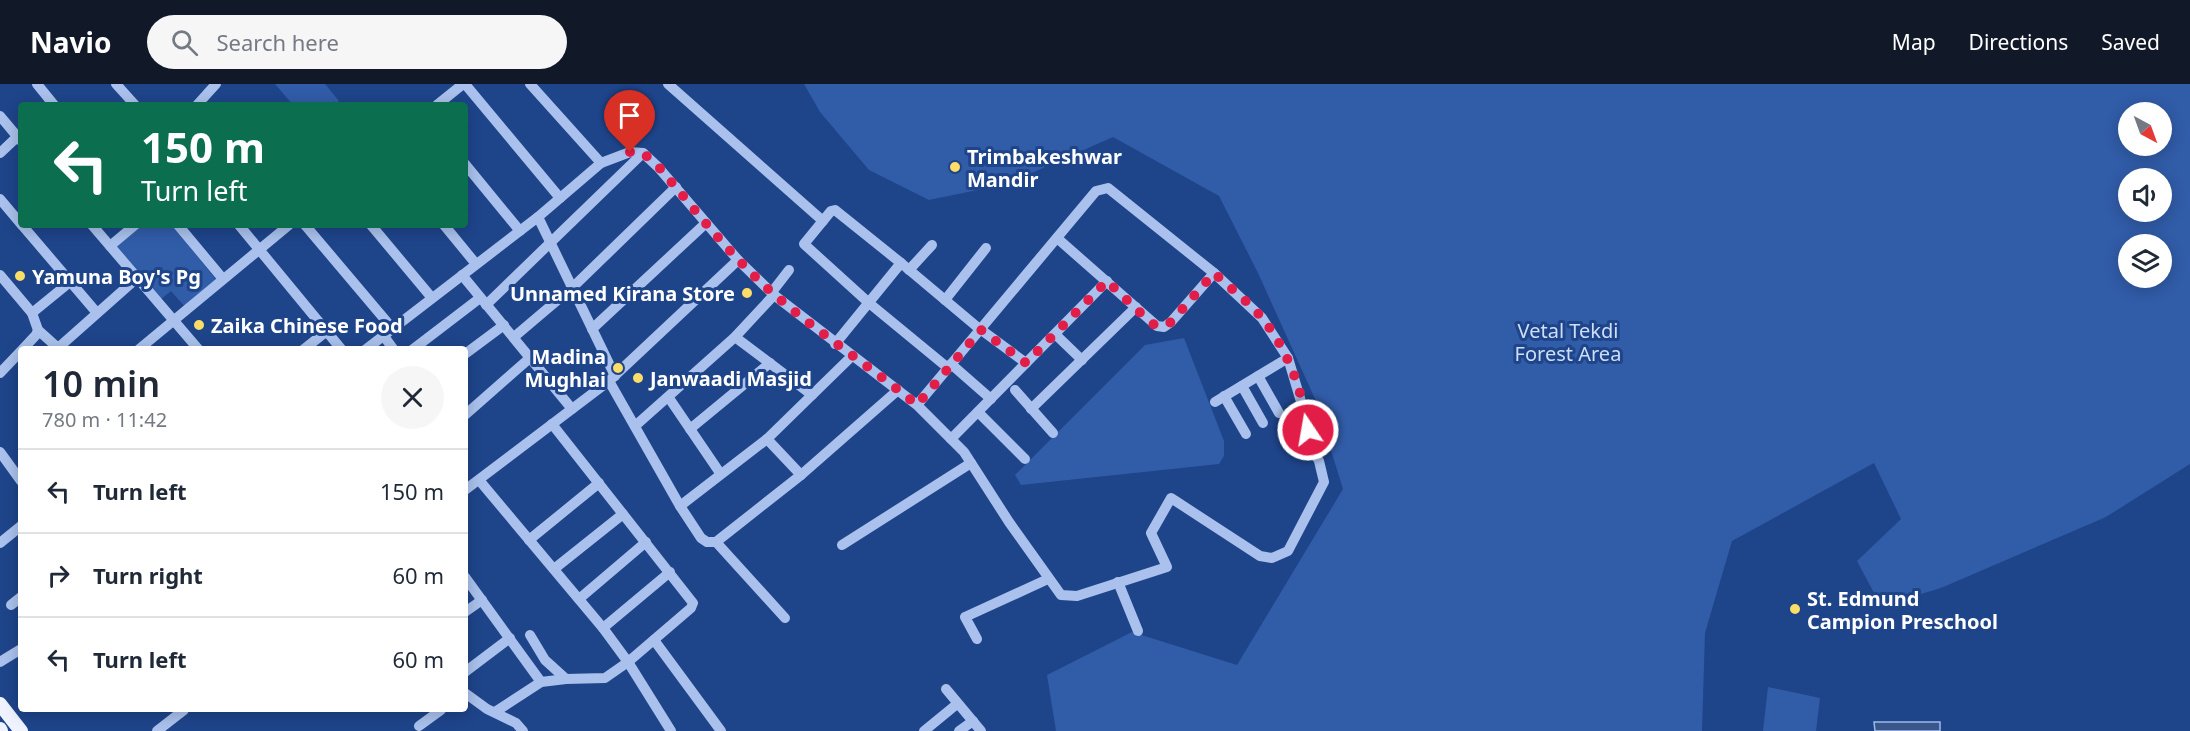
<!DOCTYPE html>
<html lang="en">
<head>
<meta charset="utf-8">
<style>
	body { margin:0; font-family:"Noto Sans",sans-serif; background:#f6f6f7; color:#1f2937; height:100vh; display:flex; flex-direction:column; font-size:22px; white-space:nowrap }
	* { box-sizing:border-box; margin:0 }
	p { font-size:20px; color:#747a83 }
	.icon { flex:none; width:33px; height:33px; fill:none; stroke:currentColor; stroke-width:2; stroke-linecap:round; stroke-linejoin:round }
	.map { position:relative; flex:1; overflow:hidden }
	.details { position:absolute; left:18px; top:262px; width:450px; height:366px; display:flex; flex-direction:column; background:#fff; border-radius:6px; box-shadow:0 3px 15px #0003 }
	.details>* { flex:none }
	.guide { position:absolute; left:18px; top:18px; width:450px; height:126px; border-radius:6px; box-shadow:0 3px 15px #0003; background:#0b6e4f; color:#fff; overflow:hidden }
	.needle { width:39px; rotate:139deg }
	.fabs { position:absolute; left:2118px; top:18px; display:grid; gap:12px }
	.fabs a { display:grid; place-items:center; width:54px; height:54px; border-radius:50%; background:#fff; box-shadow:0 3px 15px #0003; font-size:30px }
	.pin { position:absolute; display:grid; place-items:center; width:51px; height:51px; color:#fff; margin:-62px -26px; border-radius:50% 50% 50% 0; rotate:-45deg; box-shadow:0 0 6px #0007 }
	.pin .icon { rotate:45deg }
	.me { position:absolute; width:66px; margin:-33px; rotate:348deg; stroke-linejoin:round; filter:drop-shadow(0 0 4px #0008) }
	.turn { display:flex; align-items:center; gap:21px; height:126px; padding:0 24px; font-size:27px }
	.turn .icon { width:78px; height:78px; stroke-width:2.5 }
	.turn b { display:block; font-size:42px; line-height:51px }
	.round { display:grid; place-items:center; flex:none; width:63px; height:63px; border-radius:32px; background:#f6f6f7 }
	.overview { display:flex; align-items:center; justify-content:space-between; height:102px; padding:0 24px }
	h1 { font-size:36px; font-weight:600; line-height:45px }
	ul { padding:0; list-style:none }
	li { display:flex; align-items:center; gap:18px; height:84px; padding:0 24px; border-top:2px solid #e0e1e3 }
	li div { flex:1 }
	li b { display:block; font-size:22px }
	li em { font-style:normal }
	header { display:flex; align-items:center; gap:36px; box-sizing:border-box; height:84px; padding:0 30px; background:#111827; color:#fff }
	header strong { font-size:28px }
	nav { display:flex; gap:33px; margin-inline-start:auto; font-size:21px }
	.search { width:420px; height:54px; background:#f6f6f7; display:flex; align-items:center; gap:15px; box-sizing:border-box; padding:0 21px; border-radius:33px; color:#747a83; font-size:22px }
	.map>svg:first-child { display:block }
	.green { fill:#315ca8; fill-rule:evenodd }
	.water { fill:#3b568a; stroke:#9cbbed; stroke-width:1.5 }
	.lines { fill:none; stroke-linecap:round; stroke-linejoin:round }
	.minor { stroke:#a9c1ec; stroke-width:10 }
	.major { stroke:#eef3ff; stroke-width:14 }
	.route { stroke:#e11d48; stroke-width:10; stroke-dasharray:0 18 }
	.poi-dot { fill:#fbdd68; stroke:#1e448a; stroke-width:2 }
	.labels { text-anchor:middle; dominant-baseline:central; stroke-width:6; stroke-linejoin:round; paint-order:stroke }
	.poi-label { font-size:20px; font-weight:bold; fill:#fff; stroke:#1e448a; text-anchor:start }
	.park-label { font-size:20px; fill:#cedef9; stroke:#1e448a }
</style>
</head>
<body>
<header>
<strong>Navio</strong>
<div class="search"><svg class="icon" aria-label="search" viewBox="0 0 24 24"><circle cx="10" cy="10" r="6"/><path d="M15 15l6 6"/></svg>Search here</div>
<nav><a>Map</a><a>Directions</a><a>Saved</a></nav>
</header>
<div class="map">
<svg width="2190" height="647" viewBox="0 0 2190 647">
	<rect width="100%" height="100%" fill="#1e448a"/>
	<g class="green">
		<polygon points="275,0 325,0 339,17 334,21 293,21"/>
		<path d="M804 0H2190V380L2106 433 1941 504 1881 522 1857 477 1901 435 1874 379 1732 457 1705 549 1702 647H1056L1047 591 1132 548 1237 581 1343 405 1315 315 1258 189 1219 112 1113 53 1007 100 929 116 869 86 820 28ZM2128 28H2162V62H2128ZM2128 94H2162V128H2128ZM2128 160H2162V194H2128Z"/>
		<polygon points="137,141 172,141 219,199 186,224 171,207 160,216 114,160"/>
		<polygon points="1184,254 1224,357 1224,372 1219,380 1021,401 1015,391 1145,261"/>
		<polygon points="1768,603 1820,614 1816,647 1763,647"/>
	</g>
	<polygon class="water" points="1874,638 1940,638 1940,647 1875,647"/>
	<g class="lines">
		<g class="minor">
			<polyline points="37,0 54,21"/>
			<polyline points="116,0 135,21"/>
			<polyline points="465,0 560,114"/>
			<polyline points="530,0 601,79 630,68 643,69 658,83 738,176 774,211 917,321 964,368 1009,438 1061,511 1077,512 1167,483 1151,449 1171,414 1260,472 1272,474 1288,467 1324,398 1319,377 1310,362 1305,331 1288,274 1262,234 1214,189 1108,104 1096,107 917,321"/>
			<polyline points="668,0 823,137"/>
			<polyline points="197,21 216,0"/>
			<polyline points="437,21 463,0"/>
			<polyline points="0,32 21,57"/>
			<polyline points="0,69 17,53"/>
			<polyline points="465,80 520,147"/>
			<polyline points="0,115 21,140"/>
			<polyline points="538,133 615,292"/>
			<polyline points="22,141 97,229"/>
			<polyline points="92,141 199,266"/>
			<polyline points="178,141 223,195"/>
			<polyline points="239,141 342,266"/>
			<polyline points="305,141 392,244"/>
			<polyline points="371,141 432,214"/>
			<polyline points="444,141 476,180"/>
			<polyline points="1057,154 1157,242 1164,243 1171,238 1214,189"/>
			<polyline points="110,162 135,141"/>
			<polyline points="901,179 835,126 831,127 804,160 869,219 948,284"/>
			<polyline points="909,186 932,161"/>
			<polyline points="0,191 32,229 38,246 58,264 137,194"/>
			<polyline points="462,191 572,325"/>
			<polyline points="772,208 789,186"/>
			<polyline points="945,216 986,164"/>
			<polyline points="486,221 643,69"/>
			<polyline points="32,229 70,198"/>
			<polyline points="592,245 706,139"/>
			<polyline points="1055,250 1082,276"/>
			<polyline points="383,251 394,266"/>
			<polyline points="514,253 573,203 676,103"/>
			<polyline points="735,253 812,311"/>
			<polyline points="835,260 901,179 976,242 1026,279"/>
			<polyline points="22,266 36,251 38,246"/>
			<polyline points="138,266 289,141"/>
			<polyline points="303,266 328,246"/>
			<polyline points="365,266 538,133 601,79"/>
			<polyline points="412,266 480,214"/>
			<polyline points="465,270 504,241"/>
			<polyline points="951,280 991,315"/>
			<polyline points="0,289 21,267"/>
			<polyline points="1258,292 1279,329"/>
			<polyline points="609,297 680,422 701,454 707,458 716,458 801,391 898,306"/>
			<polyline points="1242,302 1263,339"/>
			<polyline points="1015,306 1053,349"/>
			<polyline points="1224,312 1246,350"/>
			<polyline points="669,314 720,389"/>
			<polyline points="1215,318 1288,274"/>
			<polyline points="1031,325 1136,223"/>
			<polyline points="978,328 1025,375"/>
			<polyline points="465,331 531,273"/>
			<polyline points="635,342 735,253 774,211"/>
			<polyline points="690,345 770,279"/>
			<polyline points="767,355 801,391"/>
			<polyline points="951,355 1107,197"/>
			<polyline points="0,368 21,397"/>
			<polyline points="479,396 603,544 628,578 671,647"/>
			<polyline points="465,406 609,297 738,176"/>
			<polyline points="680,422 767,355 852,272"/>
			<polyline points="529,456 599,399"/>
			<polyline points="716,458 785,534"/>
			<polyline points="0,459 21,442"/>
			<polyline points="842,461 971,379"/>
			<polyline points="554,485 623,430"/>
			<polyline points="465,493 541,598"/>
			<polyline points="1118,498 1138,547"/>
			<polyline points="579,515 646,458"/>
			<polyline points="11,521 21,513"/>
			<polyline points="465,528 482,516"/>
			<polyline points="603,544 670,488"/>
			<polyline points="530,551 545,576 566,595 605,594 628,578 691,524 693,519 552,340"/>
			<polyline points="977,555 965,533 1048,495"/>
			<polyline points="654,556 721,647"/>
			<polyline points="0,578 21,565"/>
			<polyline points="465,588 510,554"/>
			<polyline points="946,605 981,647"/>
			<polyline points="465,609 487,625 516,639 523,647"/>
			<polyline points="495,628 541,598 566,595"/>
			<polyline points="419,642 441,626"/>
			<polyline points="157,647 184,626"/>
			<polyline points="924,647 957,620"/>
			<polyline points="959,647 973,637"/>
		</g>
		<g class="major">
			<polyline points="0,620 21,647"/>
			<polyline points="0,645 1,647"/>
		</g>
	</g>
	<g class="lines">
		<path class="route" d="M630 68 643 69 658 82C696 127 732 174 776 212 821 251 871 283 917 321L981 246 1026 279 1107 197 1151 239C1159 243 1163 243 1171 238L1214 189C1230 204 1249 218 1262 234 1288 266 1302 306 1308 346"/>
	</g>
	<g class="poi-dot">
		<circle cx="955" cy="83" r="6"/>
		<circle cx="20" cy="192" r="6"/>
		<circle cx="747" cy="209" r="6"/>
		<circle cx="199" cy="241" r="6"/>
		<circle cx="618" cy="284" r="6"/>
		<circle cx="638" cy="294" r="6"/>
		<circle cx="1795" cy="525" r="6"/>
	</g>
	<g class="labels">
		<g class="poi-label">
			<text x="967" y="72">Trimbakeshwar<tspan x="967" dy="23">Mandir</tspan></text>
			<text x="32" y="192">Yamuna Boy's Pg</text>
			<text x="735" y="209" text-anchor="end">Unnamed Kirana Store</text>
			<text x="211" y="241">Zaika Chinese Food</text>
			<text x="606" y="272" text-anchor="end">Madina<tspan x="606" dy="23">Mughlai</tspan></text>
			<text x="650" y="294">Janwaadi Masjid</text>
			<text x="1807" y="514">St. Edmund<tspan x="1807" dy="23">Campion Preschool</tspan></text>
		</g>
		<g class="park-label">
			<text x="1568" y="246">Vetal Tekdi<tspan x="1568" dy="23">Forest Area</tspan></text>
		</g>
	</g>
</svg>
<div class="fabs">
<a><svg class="needle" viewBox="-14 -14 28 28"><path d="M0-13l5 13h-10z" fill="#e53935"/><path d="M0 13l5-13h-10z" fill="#747a83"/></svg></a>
<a><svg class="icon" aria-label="sound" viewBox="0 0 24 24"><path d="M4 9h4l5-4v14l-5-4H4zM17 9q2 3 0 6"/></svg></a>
<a><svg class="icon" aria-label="layers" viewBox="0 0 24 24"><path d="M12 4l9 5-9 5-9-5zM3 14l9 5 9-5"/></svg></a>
</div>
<div class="pin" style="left:630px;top:68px;background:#d93025"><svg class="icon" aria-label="arrive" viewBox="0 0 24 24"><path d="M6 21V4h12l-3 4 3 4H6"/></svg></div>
<svg class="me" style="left:1308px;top:346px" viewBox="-20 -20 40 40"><circle r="17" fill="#e11d48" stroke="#fff" stroke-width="3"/><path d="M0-11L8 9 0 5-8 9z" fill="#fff"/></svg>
<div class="guide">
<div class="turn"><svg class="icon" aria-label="left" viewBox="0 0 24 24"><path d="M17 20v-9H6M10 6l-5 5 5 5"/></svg><div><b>150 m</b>Turn left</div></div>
</div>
<section class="details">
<div class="overview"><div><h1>10 min</h1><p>780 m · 11:42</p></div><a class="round"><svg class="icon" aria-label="close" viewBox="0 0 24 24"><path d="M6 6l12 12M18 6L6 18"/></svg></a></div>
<ul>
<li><svg class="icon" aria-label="left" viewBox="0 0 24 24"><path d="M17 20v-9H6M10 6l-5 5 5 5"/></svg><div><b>Turn left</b></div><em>150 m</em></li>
<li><svg class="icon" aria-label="right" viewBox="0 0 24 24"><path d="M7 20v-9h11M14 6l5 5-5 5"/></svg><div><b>Turn right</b></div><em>60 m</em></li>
<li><svg class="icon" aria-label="left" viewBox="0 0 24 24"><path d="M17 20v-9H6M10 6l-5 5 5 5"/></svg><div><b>Turn left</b></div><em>60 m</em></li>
</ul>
</section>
</div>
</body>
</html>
